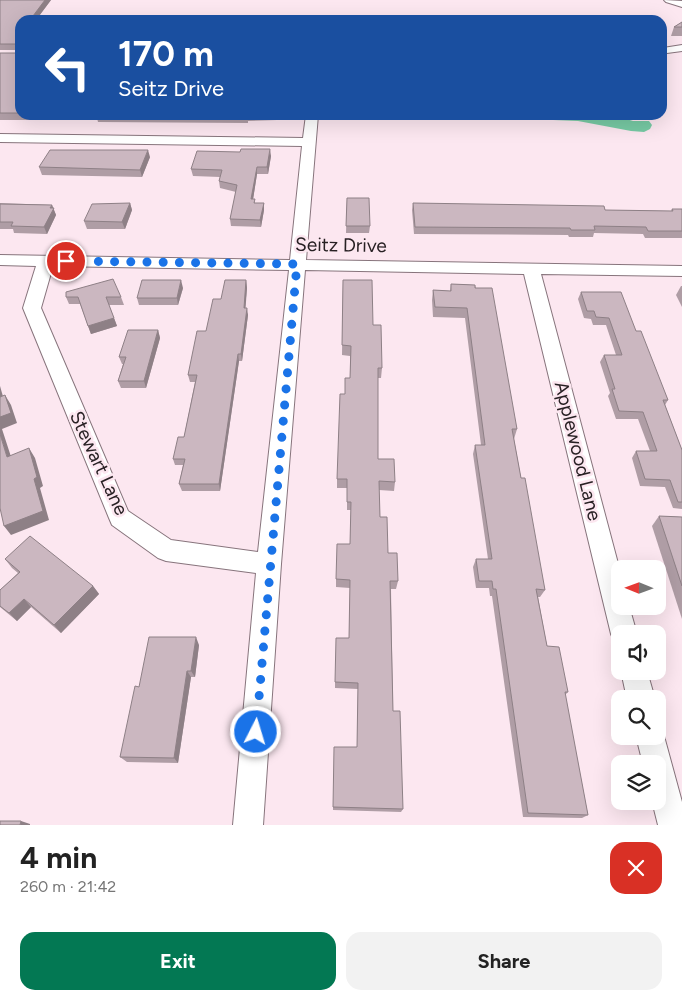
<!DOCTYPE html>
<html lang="en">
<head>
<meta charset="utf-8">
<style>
	body { margin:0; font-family:Figtree,sans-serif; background:#f2f2f2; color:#222; height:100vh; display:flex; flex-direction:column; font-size:19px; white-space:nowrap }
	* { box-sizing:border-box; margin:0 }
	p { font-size:16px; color:#767676 }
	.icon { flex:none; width:28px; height:28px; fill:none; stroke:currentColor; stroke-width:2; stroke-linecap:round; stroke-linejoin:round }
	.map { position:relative; height:825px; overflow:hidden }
	.drawer { display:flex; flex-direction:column; background:#fff; flex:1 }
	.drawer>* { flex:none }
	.banner { position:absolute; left:15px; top:15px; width:652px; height:105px; border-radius:15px; box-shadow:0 5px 20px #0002; background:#1a4fa0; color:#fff; overflow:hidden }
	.needle { width:32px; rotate:271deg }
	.tools { position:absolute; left:611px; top:560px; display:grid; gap:10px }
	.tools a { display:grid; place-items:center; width:55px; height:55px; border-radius:10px; background:#fff; box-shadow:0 5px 20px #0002; font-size:25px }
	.pin { position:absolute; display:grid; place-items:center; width:42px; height:42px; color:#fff; margin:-21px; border:2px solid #fff; border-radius:50%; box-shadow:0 1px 5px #0007 }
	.me { position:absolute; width:55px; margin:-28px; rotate:5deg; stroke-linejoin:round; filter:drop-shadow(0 0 4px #0008) }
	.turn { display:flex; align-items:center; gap:18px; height:105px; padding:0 20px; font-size:22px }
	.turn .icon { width:65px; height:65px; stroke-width:2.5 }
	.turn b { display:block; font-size:35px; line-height:42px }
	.round { display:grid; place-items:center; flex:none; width:52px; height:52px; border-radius:15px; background:#f2f2f2 }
	.head { display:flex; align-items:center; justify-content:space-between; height:85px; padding:0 20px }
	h1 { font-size:30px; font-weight:700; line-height:38px }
	.action { display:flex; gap:10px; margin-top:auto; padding:10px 20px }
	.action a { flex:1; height:58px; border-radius:15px; background:#037853; color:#fff; font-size:20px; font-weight:700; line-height:58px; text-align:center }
	.action a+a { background:#f2f2f2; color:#222 }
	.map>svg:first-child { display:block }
	.water { fill:#77caa4 }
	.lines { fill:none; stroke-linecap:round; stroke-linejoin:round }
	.street-casing { stroke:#87747c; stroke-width:2 }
	.street { fill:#fff; fill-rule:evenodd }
	.wall { fill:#af9da5 }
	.shaded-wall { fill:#8e8086 }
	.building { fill:#cbb7c0; stroke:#8e8086 }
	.route { stroke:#1a73e8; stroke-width:9; stroke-dasharray:0 16.2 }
	.labels { text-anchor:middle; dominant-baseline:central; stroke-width:5; stroke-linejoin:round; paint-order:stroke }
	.street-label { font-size:19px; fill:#282124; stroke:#fce7f0 }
</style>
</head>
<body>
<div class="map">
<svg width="682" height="825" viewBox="0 0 682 825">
	<rect width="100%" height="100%" fill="#fce7f0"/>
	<polygon class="water" points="535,115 614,115 633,121 649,121 652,125 650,129 644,132 631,131 578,121 553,120"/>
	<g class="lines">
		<g class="street-casing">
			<g id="street">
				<polygon points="664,0 682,1 682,7 666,2"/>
				<polygon points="682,45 682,51 667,53 662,51 663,48"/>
				<path d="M306 115H318L306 260 682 266V276L541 274 620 571V606H629L637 634H620V645L615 643 611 634 524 274 305 270 281 564 263 825H233L256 573 166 561 158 558 112 525 109 518 23 308 36 266 0 265V255L290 260 302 146 0 142V134L303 138ZM53 266 289 270 258 552 171 540 128 511 41 308Z"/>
				<polygon points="621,671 647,671 655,699 627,699"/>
				<polygon points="658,725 660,726 664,736 682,802 682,825 658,825 652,801 658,801 658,764 643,764 636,736 658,736"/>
			</g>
		</g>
		<use href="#street" class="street"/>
	</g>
	<g class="wall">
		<polygon points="0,0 51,0 36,20 20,20 20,115 278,115 277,120 248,121 248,123 98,122 97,118 48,117 46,120 0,120 0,53 18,53 18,50 0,50"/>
		<polygon points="682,22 682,36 671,36 674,27"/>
		<polygon points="240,152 271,156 268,174 257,174 253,199 255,203 264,203 264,210 261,227 231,226 230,219 236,192 220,188 219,181 220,177 193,176 191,169"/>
		<polygon points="150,157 142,177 42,175 39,167"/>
		<polygon points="347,198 370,226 369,233 346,233"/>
		<polygon points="0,203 52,205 56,215 47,234 14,233 13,229 0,229"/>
		<polygon points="130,203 132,210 125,229 87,229 84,221"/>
		<polygon points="413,203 605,210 671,211 672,209 682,209 682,238 645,238 643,234 594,233 593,237 569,237 568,235 414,234 412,210"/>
		<polygon points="246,280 247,288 245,308 248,315 242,361 239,361 220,491 182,491 179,484 183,465 175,465 173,459 184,437 195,382 190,382 188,375 221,299"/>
		<polygon points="343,280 373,325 382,368 381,378 378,378 378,459 395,482 394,491 379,490 380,517 388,553 398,581 396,589 391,589 393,711 403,809 401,812 333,810 333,807 357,747 358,689 335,688 335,682 349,638 350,588 336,587 336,579 350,544 351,510 347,510 347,488 337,488 337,479 350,378 350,356 342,355"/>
		<polygon points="451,284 475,285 517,429 514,439 521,478 545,590 540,597 538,597 547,646 568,692 565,695 588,815 582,818 523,817 492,596 490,596 489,588 476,588 473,567 476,559 488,559 473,454 475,445 481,445 465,318 433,317 432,300 433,290 450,291"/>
		<polygon points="681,286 682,286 682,307 676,295"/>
		<polygon points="183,288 178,305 139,305 137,298"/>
		<polygon points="581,292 636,331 668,400 665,405 682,450 682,509 673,508 665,487 640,486 632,458 636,451 650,451 638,419 616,419 608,396 610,393 600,362 604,355 616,355 606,325 593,325 591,319 584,318 578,299"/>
		<polygon points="66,297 121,297 124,305 109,305 117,326 91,334 80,304 69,304"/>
		<polygon points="158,330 160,338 146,388 121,388 118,381 123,364 122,364 119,357"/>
		<polygon points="659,516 682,517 682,619 652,526"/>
		<polygon points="5,559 93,586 99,594 61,633 31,607 17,621 0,607 0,590 18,573 12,568"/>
		<polygon points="199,645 195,677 191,677 178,763 127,762 120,757 139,687"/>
	</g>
	<g class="shaded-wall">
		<polygon points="45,0 51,0 36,20 30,20"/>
		<polygon points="44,115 47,115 48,117 46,120"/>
		<polygon points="270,149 271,156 268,174 267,167"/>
		<polygon points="148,150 150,157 142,177 140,170"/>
		<polygon points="257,167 257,174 252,206 251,199"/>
		<polygon points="130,203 132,210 125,229 122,222"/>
		<polygon points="264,203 264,210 261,227 260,220"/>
		<polygon points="52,205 56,215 47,234 44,227"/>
		<polygon points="181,280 183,288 178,305 177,298"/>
		<polygon points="246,280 247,288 245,315 244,308"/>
		<polygon points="247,308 248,315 242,361 241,354"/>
		<polygon points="114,318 117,326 91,334 88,326"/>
		<polygon points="158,330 160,338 146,388 144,381"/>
		<polygon points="238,354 239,361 220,491 219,484"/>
		<polygon points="0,386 6,407 0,398"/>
		<polygon points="5,395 11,405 17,423 2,429 14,466 7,457 0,434 0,417"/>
		<polygon points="29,448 35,458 43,486 40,488 49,520 11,535 4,526 34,479"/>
		<polygon points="93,586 99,594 61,633 54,625"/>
		<polygon points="24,599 31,607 17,621 9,613"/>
		<polygon points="196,637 199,645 195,677 191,671"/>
		<polygon points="187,671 191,677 178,763 174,758"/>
		<polygon points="21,821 30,824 30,825 20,825"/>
	</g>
	<g class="building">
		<polygon points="0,0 45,0 30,20 20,20 20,113 0,113 0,53 18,53 20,45 18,44 0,44"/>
		<polygon points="682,22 682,27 674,27"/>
		<polygon points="126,115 248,115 247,116"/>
		<polygon points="241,149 270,149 267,167 257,167 251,199 255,199 254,203 264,203 260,220 230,219 237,185 219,181 222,170 191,169 197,151 240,152"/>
		<polygon points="50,150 148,150 140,170 39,167"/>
		<polygon points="347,198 369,198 370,226 346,226"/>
		<polygon points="130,203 122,222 84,221 92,204"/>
		<polygon points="413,203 604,206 605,210 673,211 672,209 682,209 682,231 648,231 646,227 594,226 595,230 571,230 570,228 415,227"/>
		<polygon points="0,204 52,205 50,208 54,208 44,227 11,226 13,222 0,222"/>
		<polygon points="113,279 121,297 106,297 114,318 88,326 78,297 66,297 66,292"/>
		<polygon points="142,280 181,280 177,298 137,298"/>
		<polygon points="225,280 246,280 244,308 247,308 241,354 238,354 219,484 179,484 185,459 173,459 178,437 184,437 197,375 188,375 197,331 206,331 213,299 221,299"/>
		<polygon points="343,280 372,280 373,325 381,325 382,368 378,368 378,459 394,459 395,482 379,481 380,517 387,517 388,553 397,553 398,581 390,581 393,711 400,711 403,809 333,807 334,747 357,747 358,683 335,682 336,638 349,638 350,580 336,579 337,544 350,544 351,502 347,502 347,479 337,479 340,394 345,394 345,378 350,378 351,346 342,345"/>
		<polygon points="451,284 475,285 475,288 492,288 517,429 512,429 521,478 525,478 545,590 536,589 547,646 559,647 568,692 565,692 588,815 528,813 496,589 493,589 492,581 479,581 476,559 492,559 475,445 485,445 467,308 435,307 433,290 451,291"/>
		<polygon points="581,292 621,292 636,331 641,331 668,400 663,400 682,450 682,502 678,502 670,480 645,479 636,451 657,451 643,412 619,411 612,389 615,389 604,355 622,355 609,318 596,317 594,311 587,311"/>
		<polygon points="128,330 158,330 144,381 118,381 126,357 119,357"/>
		<polygon points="5,395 11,413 0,417 0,397"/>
		<polygon points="0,434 7,457 29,448 37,477 34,479 43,511 4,526 0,508"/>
		<polygon points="659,516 682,517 682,586"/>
		<polygon points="30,536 93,586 54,625 24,599 9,613 0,606 0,590 20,572 5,559"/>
		<polygon points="149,637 196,637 191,671 187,671 174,758 120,757 135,686 139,687"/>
		<polygon points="0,821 21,821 20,825 0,825"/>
	</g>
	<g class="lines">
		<polyline class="route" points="66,261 297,264 256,732"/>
	</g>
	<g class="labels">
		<g class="street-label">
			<text transform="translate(341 245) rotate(1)">Seitz Drive</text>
			<text transform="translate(578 451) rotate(76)">Applewood Lane</text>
			<text transform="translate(99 463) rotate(65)">Stewart Lane</text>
		</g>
	</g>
</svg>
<div class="tools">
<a><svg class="needle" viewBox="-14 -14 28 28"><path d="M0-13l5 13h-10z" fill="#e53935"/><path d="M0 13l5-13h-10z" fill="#767676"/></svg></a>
<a><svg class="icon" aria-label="sound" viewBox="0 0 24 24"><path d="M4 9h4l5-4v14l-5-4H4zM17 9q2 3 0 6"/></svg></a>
<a><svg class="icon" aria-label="search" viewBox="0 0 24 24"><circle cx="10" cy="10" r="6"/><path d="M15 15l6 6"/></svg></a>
<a><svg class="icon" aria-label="layers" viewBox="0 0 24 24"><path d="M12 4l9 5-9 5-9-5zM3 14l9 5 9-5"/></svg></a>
</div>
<div class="pin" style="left:66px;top:261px;background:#d93025"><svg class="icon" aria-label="arrive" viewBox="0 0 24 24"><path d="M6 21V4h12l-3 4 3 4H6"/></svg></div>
<svg class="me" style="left:256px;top:732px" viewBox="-20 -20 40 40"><circle r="17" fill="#1a73e8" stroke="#fff" stroke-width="3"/><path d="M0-11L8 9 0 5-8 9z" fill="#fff"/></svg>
<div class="banner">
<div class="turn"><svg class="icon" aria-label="left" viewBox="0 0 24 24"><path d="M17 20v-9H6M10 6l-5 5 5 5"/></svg><div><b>170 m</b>Seitz Drive</div></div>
</div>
</div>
<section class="drawer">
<div class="head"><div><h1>4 min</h1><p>260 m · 21:42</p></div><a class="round" style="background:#d93025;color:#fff"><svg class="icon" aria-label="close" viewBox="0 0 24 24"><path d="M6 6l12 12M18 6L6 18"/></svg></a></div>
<div class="action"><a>Exit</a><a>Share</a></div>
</section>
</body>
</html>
